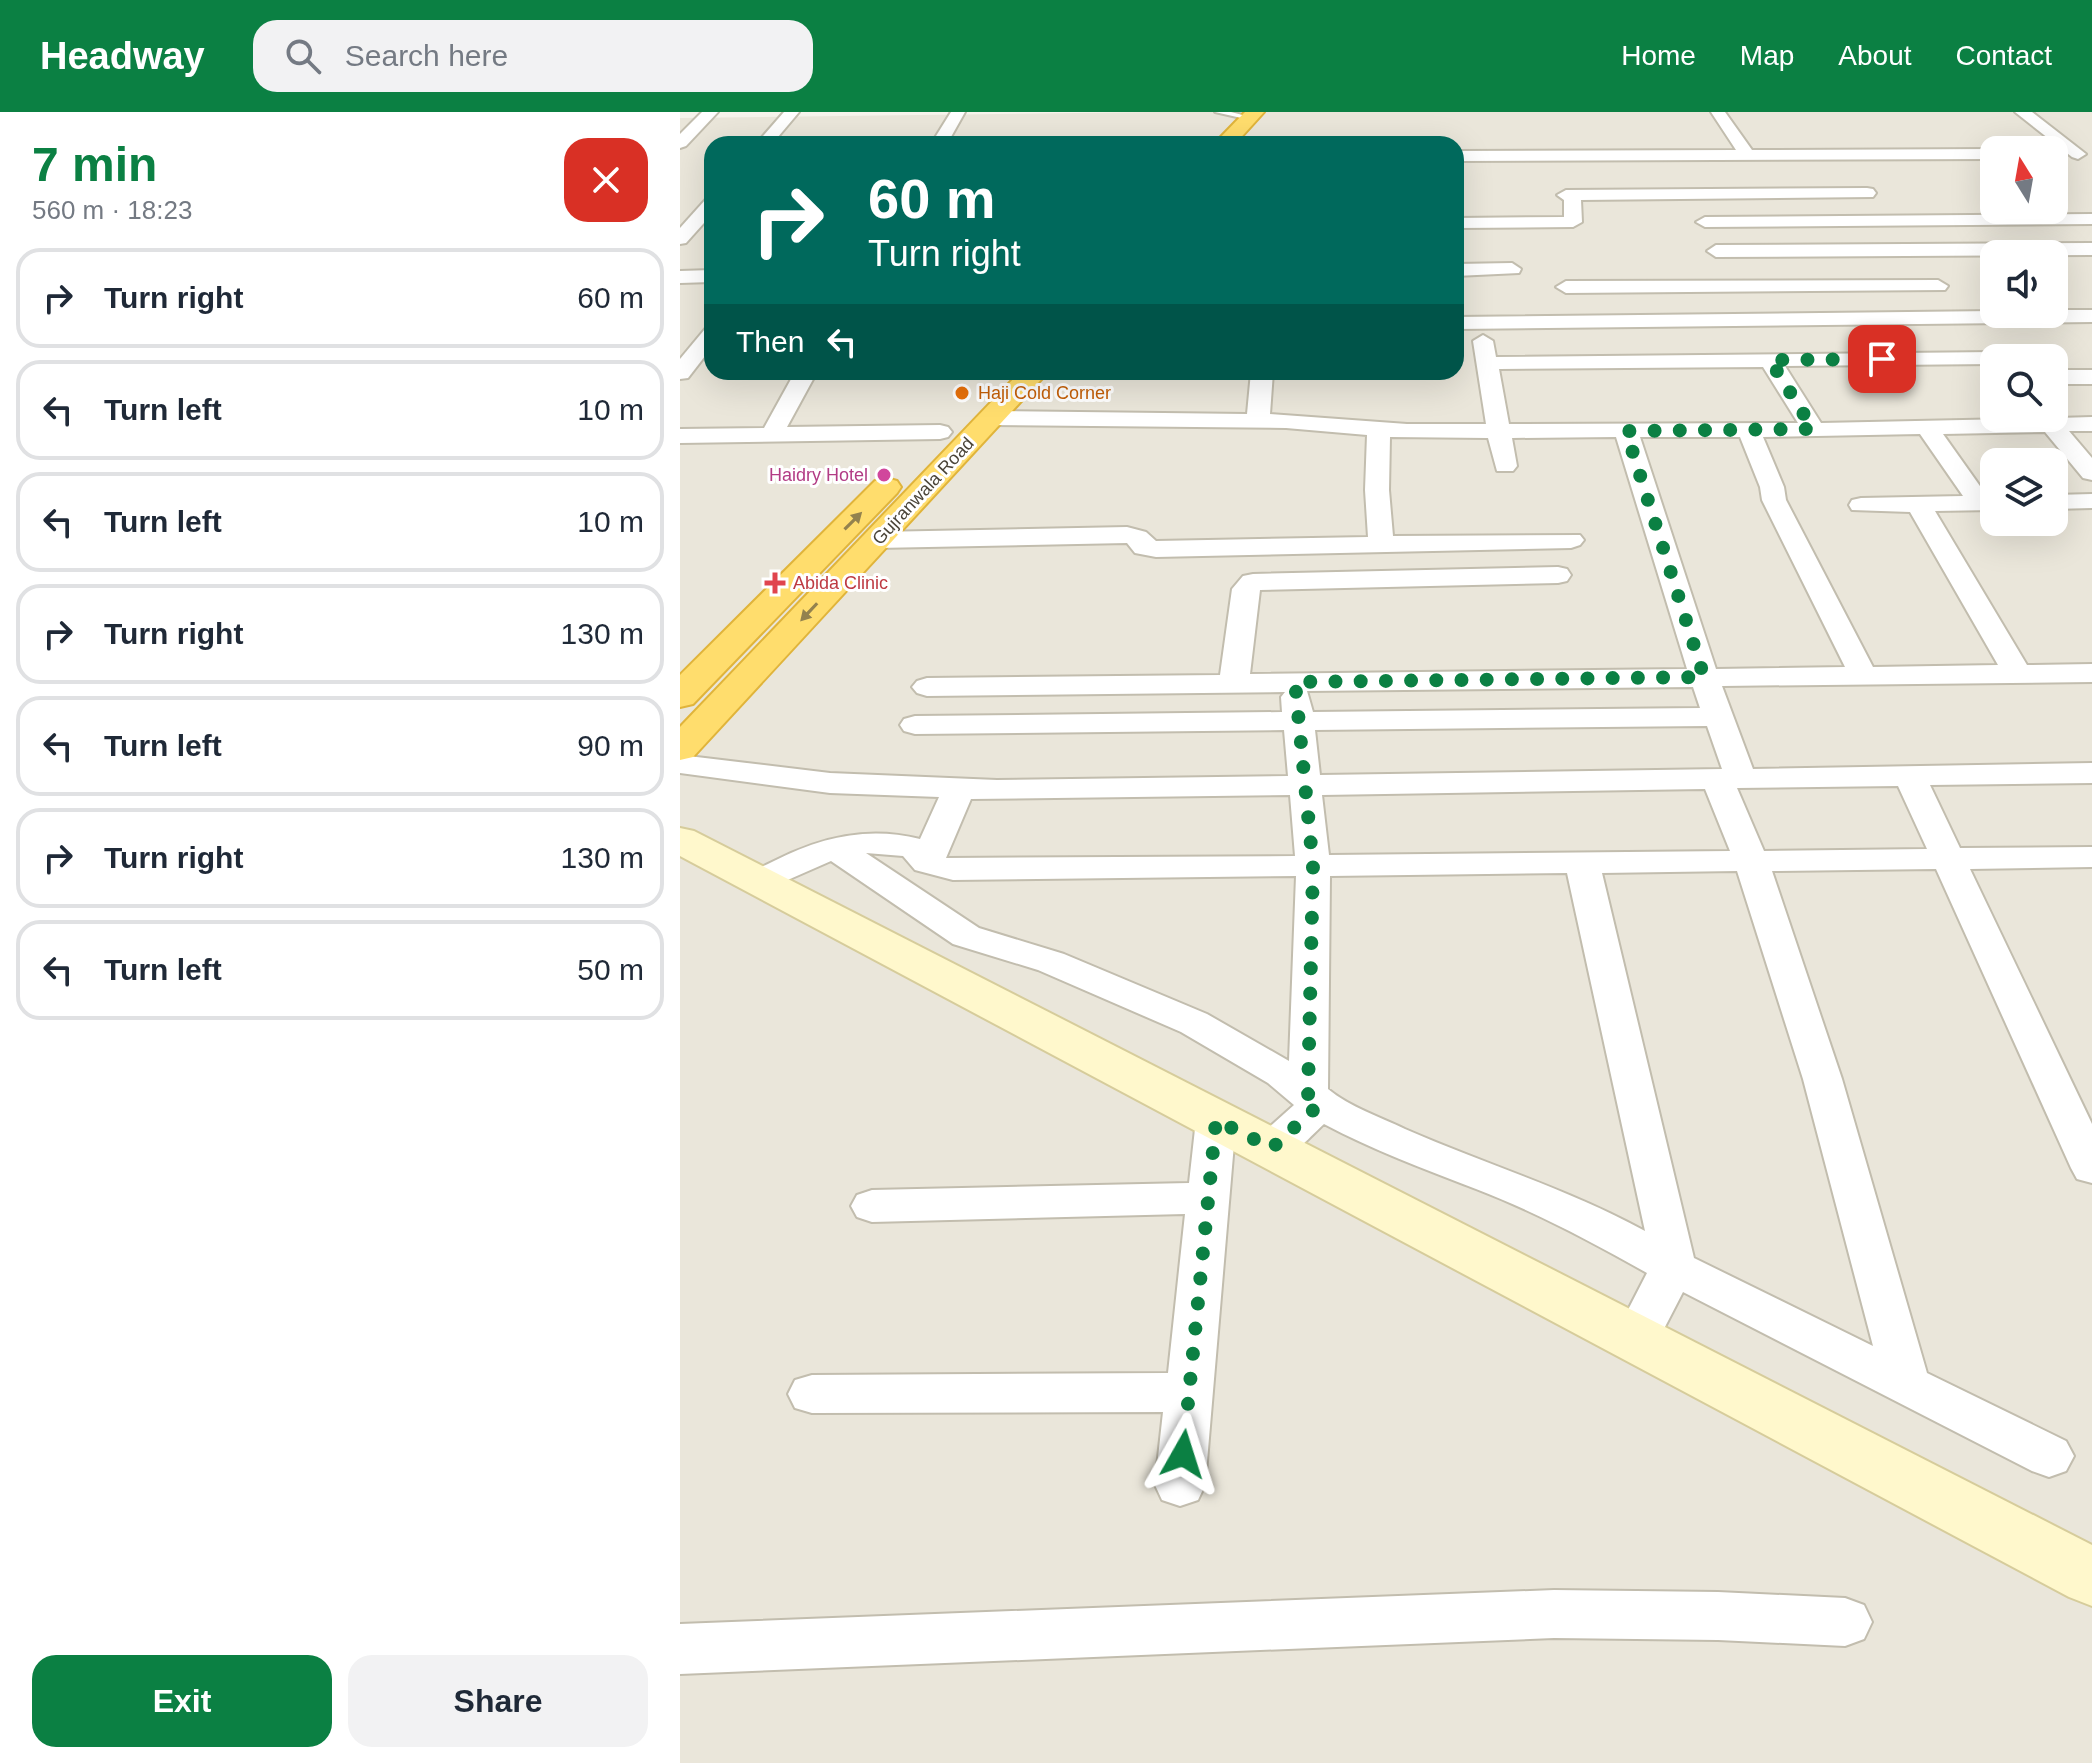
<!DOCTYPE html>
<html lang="en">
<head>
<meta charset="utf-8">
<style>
	body { margin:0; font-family:Helvetica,sans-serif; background:#f2f2f3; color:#1f2937; height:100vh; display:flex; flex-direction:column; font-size:30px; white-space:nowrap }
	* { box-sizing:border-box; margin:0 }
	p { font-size:26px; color:#747a83 }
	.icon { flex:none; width:44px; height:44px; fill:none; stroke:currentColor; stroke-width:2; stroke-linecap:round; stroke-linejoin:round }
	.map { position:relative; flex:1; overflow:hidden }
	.sheet { display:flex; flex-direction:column; background:#fff; width:680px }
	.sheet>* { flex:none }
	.banner { position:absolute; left:24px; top:24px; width:760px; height:244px; border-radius:24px; box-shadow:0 8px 32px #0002; background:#00695c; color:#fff; overflow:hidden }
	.needle { width:52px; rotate:349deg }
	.buttons { position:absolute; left:1300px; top:24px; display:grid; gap:16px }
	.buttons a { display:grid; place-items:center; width:88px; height:88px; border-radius:16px; background:#fff; box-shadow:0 8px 32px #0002; font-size:40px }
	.pin { position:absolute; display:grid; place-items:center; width:68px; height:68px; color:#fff; margin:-34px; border-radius:16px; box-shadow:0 4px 12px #0006 }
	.me { position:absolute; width:88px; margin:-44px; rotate:6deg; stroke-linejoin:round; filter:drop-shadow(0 0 6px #0008) }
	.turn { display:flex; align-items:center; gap:28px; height:168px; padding:0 32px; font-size:36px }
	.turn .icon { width:104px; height:104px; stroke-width:2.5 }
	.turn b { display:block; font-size:56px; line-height:68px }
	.then { display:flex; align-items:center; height:76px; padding:0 32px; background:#0003; gap:16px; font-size:30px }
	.round { display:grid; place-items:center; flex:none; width:84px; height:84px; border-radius:24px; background:#f2f2f3 }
	.overview { display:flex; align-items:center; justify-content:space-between; height:136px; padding:0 32px }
	h1 { font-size:48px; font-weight:600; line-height:60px; color:#0b8043 }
	.button { display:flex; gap:16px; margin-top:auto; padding:16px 32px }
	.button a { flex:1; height:92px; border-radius:24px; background:#0b8043; color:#fff; font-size:32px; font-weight:600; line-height:92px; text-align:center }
	.button a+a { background:#f2f2f3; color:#1f2937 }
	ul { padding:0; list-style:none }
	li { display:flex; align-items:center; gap:24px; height:100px; margin:0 16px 12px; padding:0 16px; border:4px solid #e0e1e3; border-radius:24px }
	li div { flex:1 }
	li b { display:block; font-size:30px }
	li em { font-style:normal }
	header { display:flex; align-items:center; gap:48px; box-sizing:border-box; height:112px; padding:0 40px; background:#0b8043; color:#fff }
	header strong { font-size:38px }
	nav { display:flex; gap:44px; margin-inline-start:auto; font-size:28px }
	.search { width:560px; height:72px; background:#f2f2f3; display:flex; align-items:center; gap:20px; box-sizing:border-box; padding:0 28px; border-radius:24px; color:#747a83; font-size:30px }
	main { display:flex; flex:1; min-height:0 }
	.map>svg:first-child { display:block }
	.residential { fill:#eae6da; fill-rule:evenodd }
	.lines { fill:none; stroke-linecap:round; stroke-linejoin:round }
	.lane-casing { stroke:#c2bdae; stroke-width:4 }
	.street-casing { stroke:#c2bdae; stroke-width:4 }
	.secondary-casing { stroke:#d6cc9b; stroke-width:4 }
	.highway-casing { stroke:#e0b43b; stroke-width:4 }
	.lane { fill:#fff; fill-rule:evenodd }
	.street { fill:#fff; fill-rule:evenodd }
	.secondary { fill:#fff8cc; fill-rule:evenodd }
	.highway { fill:#ffdd6d; fill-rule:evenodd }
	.oneway { fill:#93824e }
	.route { stroke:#0b8043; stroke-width:14; stroke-dasharray:0 25.2 }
	.food-dot { fill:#e8710a; stroke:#fff; stroke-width:3 }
	.hotel-dot { fill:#d1479c; stroke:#fff; stroke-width:3 }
	.health-dot { fill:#e0444e; stroke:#fff; stroke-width:3 }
	.labels { text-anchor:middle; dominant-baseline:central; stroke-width:6; stroke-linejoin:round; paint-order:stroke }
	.far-food-label { font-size:18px; fill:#c56008; stroke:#fff; text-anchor:start }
	.far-hotel-label { font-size:18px; fill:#b23c85; stroke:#fff; text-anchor:end }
	.far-street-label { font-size:18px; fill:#4b4539; stroke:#fff }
	.far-health-label { font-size:18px; fill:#be3a42; stroke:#fff; text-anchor:start }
</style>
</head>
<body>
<header>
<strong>Headway</strong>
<div class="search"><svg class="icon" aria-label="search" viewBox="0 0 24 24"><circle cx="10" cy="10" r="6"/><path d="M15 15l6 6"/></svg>Search here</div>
<nav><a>Home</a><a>Map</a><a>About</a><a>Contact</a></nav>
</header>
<main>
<section class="sheet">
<div class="overview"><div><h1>7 min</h1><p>560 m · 18:23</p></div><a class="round" style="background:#d93025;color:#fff"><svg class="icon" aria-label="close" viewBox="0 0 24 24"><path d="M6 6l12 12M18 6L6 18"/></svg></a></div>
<ul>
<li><svg class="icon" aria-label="right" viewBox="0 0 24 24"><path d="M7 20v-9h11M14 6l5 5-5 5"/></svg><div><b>Turn right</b></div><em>60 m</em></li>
<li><svg class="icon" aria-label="left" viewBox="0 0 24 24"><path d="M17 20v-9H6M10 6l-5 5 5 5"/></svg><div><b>Turn left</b></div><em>10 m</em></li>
<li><svg class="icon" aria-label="left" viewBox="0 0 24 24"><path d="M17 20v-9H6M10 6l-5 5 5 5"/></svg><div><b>Turn left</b></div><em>10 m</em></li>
<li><svg class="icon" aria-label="right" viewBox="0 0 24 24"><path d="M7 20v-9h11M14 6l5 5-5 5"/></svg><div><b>Turn right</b></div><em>130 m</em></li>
<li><svg class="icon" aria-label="left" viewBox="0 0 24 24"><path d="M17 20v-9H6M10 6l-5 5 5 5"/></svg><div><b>Turn left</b></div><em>90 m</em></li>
<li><svg class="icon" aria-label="right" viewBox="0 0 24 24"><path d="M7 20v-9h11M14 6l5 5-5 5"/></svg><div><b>Turn right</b></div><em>130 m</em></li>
<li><svg class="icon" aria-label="left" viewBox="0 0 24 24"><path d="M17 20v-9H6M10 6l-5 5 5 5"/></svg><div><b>Turn left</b></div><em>50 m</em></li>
</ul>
<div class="button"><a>Exit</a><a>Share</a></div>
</section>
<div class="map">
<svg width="1412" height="1651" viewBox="0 0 1412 1651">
	<rect width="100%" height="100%" fill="#f6f4ec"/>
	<path class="residential" d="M475 0H1412V1651H0V6ZM32 32H776V260H32ZM1314 38H1374V98H1314ZM1314 142H1374V202H1314ZM1314 246H1374V306H1314ZM1314 350H1374V410H1314Z"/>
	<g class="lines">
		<g class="lane-casing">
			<polygon id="lane" points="535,0 551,0 574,6 570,8"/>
		</g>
		<g class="street-casing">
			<g id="street">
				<polygon points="22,0 38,0 6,34 0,36 0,22"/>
				<polygon points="104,0 119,0 92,32 76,32"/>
				<polygon points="271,0 285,0 267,32 251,32"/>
				<polygon points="1031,0 1045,0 1072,38 1314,37 1317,38 1314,38 1314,47 776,49 776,39 1056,38"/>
				<polygon points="1335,0 1352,0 1406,42 1398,47 1392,45"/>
				<polygon points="1187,76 1193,77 1196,81 1193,85 901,88 902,110 893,115 776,116 776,106 884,105 884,88 877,83 886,78"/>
				<polygon points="32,86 32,102 6,131 0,132 0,116 26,87"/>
				<polygon points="1412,102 1412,112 1025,115 1016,110 1025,105"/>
				<polygon points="1412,131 1412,143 1036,145 1027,139 1036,133"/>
				<polygon points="832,151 841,157 839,161 776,164 776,152"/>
				<polygon points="32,158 32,170 0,171 0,159"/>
				<polygon points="1258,168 1268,174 1265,178 886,181 876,175 886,169"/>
				<polygon points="1374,198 1412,198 1412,210 776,217 776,205 1314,199 1314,202 1374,202"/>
				<polygon points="32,215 32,235 8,266 0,267 0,247 25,217"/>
				<path d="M803 223 813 229 816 245 1315 240 1326 246H1314V252L1105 254 1141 311 1374 306V302L1377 306 1412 305V319H1389L1412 346V368L1403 366 1365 320 1263 322 1307 384H1314V398L1255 399 1347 553 1412 552V570L1042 574 1073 657 1412 651V671L1250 673 1280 736 1412 735V755L1290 757 1412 1012V1071L1397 1067 1391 1056 1256 757 1092 759 1162 967 1247 1261 1386 1329 1394 1344 1386 1359 1369 1365 1352 1359 1003 1180 972 1240 956 1245 940 1240 933 1227 967 1161C912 1130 856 1100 796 1077 744 1057 693 1038 644 1012 623 1031 607 1055 577 1046L571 1036 577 1026 614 993 588 971 501 920 358 858 273 832 151 749 80 780 68 777 63 770C70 759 82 755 94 749 141 725 188 714 240 727L259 685 150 681 0 661V643L150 661 317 668 608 664 604 618 235 622 224 619 220 613 224 607 235 604 602 600 601 585 605 580 247 584 237 581 232 575 237 569 247 566 540 563 552 477 563 464 573 462 878 455 887 457 891 463 887 469 878 471 580 478 570 562 1007 557 936 325 832 326 837 354 833 359H817L808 326 710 325 709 378 713 424 900 423 904 428 900 433 891 436 476 445 455 441 447 431 197 436 188 433 184 428 188 423 197 420 447 415 466 420 476 429 688 425 685 378 687 323 606 316 311 313 303 311 300 306 303 301 311 299 567 302 571 260H593L590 302 727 312H806L793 229ZM1083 255 1118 311 829 312 819 257ZM1240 322 1283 384 1181 386 1172 388 1169 393 1172 398 1230 400 1318 553 1193 555 1106 388 1104 375 1083 325ZM960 325H1060L1080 375 1082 388 1165 555 1036 557ZM1013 575 1020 596 633 600 627 579ZM1027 614 1042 657 640 663 635 618ZM1218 674 1247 737 1084 739 1057 676ZM1025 677 1050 739 649 743 642 683ZM610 683 615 744 266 746 291 687ZM186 741 223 744 235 758 273 768 616 764 609 949 527 902 384 842 299 816ZM1057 759 1123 967 1193 1234 1014 1146 922 761ZM887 761 965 1119C888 1077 805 1052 725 1017 700 1005 670 995 648 977L650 764Z"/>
				<rect x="1374" y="258" width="38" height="14"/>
				<polygon points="115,260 137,260 107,315 260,313 268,315 272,320 268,325 260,327 0,331 0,317 84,316"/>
				<polygon points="1412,382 1412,396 1374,397 1374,383"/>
				<polygon points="536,994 550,998 556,1008 525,1373 518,1388 500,1394 482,1388 475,1373 483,1300 132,1301 115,1296 108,1282 115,1268 132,1263 488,1261 505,1102 192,1110 177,1105 171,1094 177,1083 192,1078 509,1071 516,1008 522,998"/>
				<polygon points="874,1478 1038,1480 1165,1486 1184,1493 1192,1510 1184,1527 1165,1534 1038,1528 874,1526 0,1562 0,1512"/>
			</g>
		</g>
		<g class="secondary-casing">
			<polygon id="secondary" points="0,716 14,719 1412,1433 1412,1494 1389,1485 0,744"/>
		</g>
		<g class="highway-casing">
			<g id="highway">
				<polygon points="565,0 584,0 555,32 534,32"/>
				<polygon points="340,260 368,260 13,645 0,648 0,615"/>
				<polygon points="206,366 217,369 221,375 217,381 13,592 0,595 0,563 195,369"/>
			</g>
		</g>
		<use href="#lane" class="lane"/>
		<use href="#street" class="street"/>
		<use href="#secondary" class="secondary"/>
		<use href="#highway" class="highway"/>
	</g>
	<defs><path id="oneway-solid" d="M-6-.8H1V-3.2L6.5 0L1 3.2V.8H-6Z" transform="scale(2)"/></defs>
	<g class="oneway">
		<use href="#oneway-solid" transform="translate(173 409) rotate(-45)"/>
		<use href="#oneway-solid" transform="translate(129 500) rotate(133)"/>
	</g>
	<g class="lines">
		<polyline class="route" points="503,1342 536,1008 592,1036 640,992 628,982 633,754 615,570 1024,565 946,319 1133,317 1090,248 1202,247"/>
	</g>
	<circle class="food-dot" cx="282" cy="281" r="8"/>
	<circle class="hotel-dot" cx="204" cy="363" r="8"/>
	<path class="health-dot" d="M91 459h8v8h8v8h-8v8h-8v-8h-8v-8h8z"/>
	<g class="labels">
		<g class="far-food-label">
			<text x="298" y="281">Haji Cold Corner</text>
		</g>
		<g class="far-hotel-label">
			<text x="188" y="363">Haidry Hotel</text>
		</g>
		<g class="far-street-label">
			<text transform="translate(243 379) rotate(-47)">Gujranwala Road</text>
		</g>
		<g class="far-health-label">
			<text x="113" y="471">Abida Clinic</text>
		</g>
	</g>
</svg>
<div class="buttons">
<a><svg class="needle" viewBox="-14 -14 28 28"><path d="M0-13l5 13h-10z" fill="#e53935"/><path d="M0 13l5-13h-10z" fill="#747a83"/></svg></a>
<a><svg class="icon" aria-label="sound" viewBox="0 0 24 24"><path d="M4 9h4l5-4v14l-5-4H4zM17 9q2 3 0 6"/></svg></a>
<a><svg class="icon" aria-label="search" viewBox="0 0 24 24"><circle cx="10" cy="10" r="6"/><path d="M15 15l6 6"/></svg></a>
<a><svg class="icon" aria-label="layers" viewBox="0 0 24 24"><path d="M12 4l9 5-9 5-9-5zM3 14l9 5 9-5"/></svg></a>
</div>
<div class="pin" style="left:1202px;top:247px;background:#d93025"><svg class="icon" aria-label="arrive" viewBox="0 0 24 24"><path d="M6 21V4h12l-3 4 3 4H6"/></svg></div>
<svg class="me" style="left:503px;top:1342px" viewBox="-20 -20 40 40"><path d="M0-17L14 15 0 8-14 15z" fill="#0b8043" stroke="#fff" stroke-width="4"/></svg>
<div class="banner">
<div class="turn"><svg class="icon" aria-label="right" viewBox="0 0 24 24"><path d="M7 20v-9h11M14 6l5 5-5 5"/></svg><div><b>60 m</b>Turn right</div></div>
<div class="then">Then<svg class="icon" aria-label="left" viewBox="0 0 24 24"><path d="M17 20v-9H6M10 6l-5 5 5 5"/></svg></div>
</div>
</div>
</main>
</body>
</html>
